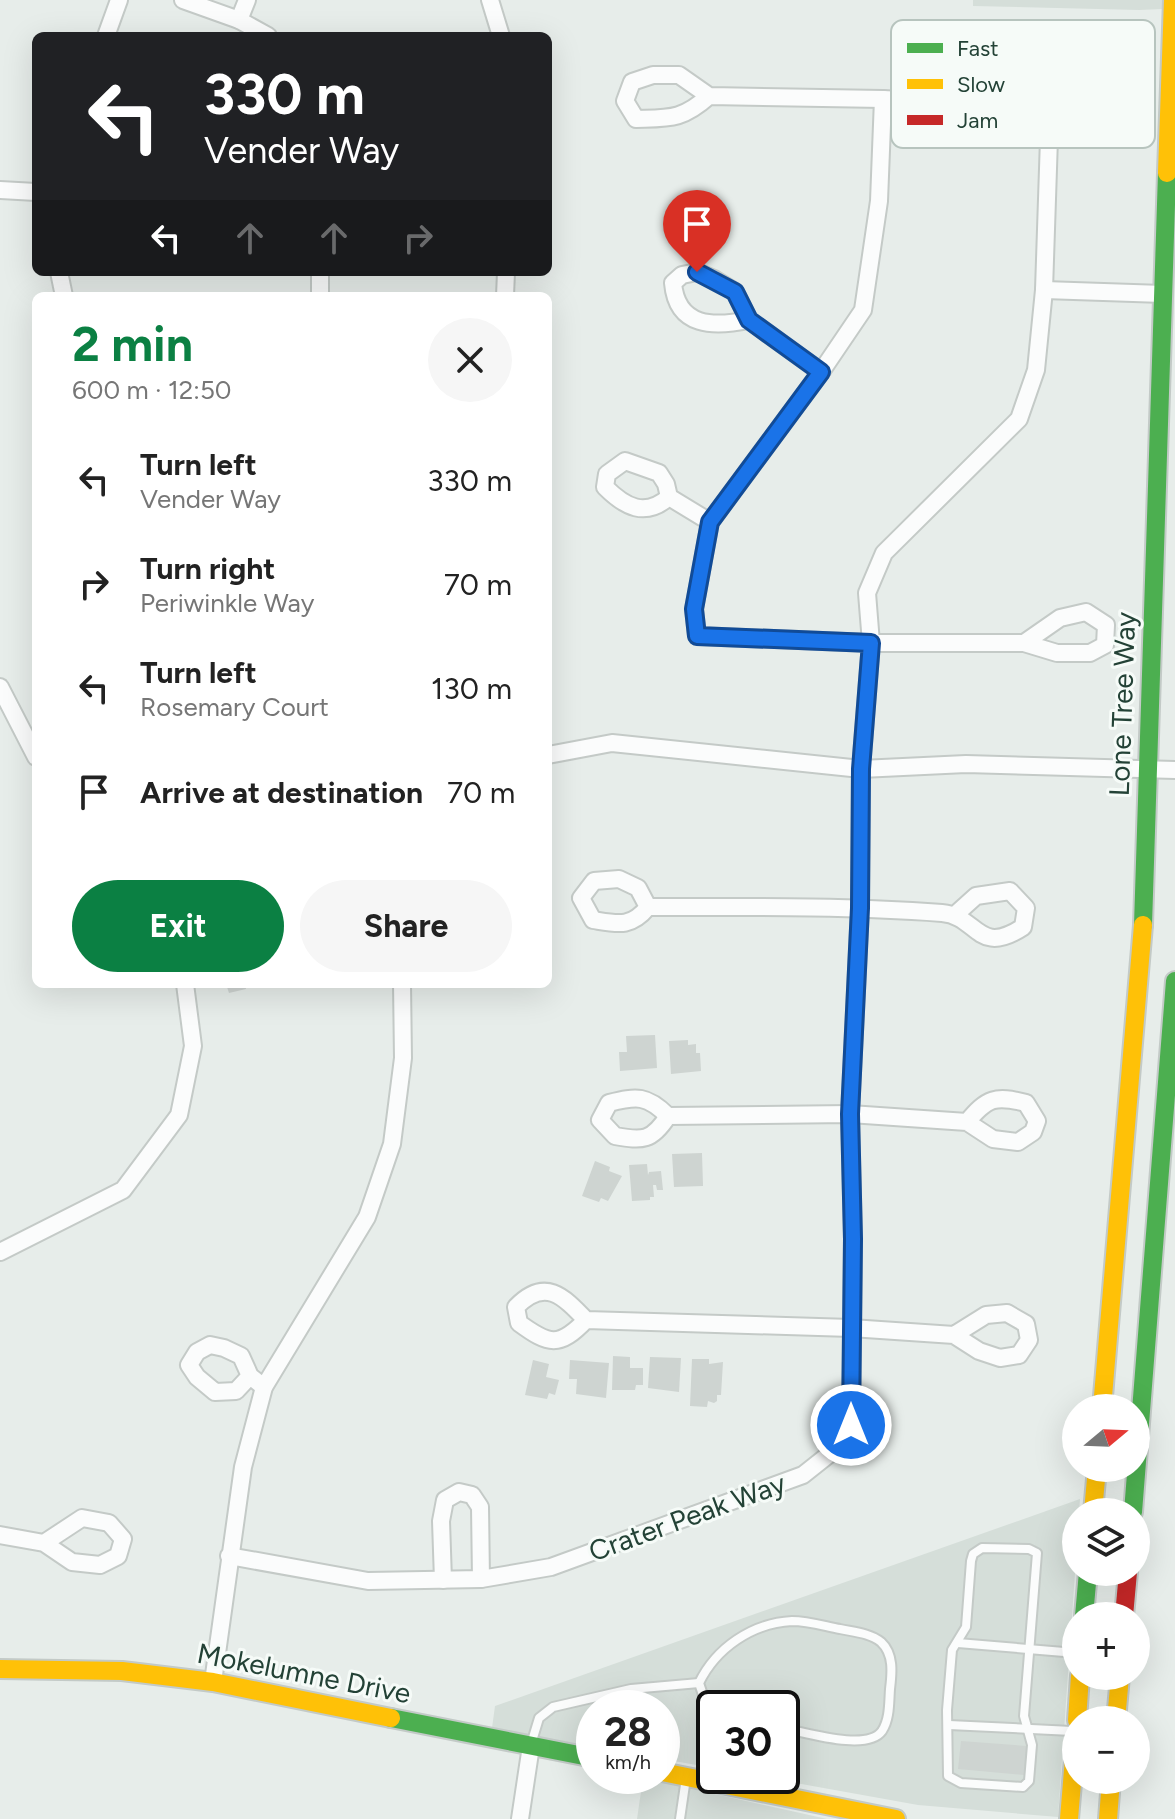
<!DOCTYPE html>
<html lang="en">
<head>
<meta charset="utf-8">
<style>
	body { margin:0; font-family:Figtree,sans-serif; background:#f6f6f6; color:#222; height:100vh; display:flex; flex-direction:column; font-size:30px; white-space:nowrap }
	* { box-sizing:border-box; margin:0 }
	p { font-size:26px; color:#767676 }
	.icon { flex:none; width:44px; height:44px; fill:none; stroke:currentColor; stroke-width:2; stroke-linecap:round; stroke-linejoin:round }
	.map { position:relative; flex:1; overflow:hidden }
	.drawer { position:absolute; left:32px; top:292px; width:520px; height:696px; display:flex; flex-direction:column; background:#fff; border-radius:12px; box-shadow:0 8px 32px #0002 }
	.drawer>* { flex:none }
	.hud { position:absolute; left:32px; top:32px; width:520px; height:244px; border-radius:12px; box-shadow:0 8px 32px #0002; background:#202124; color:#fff; overflow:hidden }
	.needle { width:52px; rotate:71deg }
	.fabs { position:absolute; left:1062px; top:1394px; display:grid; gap:16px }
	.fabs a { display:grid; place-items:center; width:88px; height:88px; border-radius:50%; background:#fff; box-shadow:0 8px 32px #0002; font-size:40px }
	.speed { position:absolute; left:576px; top:1690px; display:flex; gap:16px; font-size:40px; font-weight:700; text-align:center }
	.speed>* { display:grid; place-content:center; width:104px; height:104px; border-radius:50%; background:#fff; box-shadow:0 8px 32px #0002; line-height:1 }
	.speed small { font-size:20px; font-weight:400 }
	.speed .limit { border:4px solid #111; border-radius:12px; background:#fff; color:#111 }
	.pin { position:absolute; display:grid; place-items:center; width:68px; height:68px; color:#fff; margin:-82px -34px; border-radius:50% 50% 50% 0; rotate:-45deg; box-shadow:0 0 8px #0007 }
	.pin .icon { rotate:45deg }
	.me { position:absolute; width:88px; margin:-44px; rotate:0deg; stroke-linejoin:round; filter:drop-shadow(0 0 6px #0008) }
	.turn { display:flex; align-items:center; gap:28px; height:168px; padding:0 40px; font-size:36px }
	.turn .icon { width:104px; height:104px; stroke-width:2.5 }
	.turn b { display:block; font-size:56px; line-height:68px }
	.lanes { display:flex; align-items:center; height:76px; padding:0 40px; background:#0003; justify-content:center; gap:40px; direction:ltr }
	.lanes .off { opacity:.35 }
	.round { display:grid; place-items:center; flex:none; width:84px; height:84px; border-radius:42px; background:#f6f6f6 }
	.summary { display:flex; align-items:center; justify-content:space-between; height:136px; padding:0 40px }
	h1 { font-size:48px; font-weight:700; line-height:60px; color:#0b8043 }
	.button { display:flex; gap:16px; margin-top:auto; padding:16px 40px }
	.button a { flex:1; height:92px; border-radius:48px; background:#0b8043; color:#fff; font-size:32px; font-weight:700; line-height:92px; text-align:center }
	.button a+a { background:#f6f6f6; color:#222 }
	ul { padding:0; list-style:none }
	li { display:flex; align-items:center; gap:24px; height:104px; padding:0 40px }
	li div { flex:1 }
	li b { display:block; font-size:30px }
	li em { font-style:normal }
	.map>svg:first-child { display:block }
	.built { fill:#d5ded9 }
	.building { fill:#ced4d1 }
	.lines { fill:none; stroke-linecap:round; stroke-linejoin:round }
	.lane-casing { stroke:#c4cac7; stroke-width:12 }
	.street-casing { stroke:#c4cac7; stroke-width:20 }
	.fast-casing { stroke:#c3cac7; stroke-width:22 }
	.slow-casing { stroke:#c3cac7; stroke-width:22 }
	.jam-casing { stroke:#c3cac7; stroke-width:22 }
	.lane { stroke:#fbfcfc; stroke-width:8 }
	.street { stroke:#fbfcfc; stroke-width:16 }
	.fast { stroke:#4caf50; stroke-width:18 }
	.slow { stroke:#ffc107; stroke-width:18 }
	.jam { stroke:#c62828; stroke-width:18 }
	.route-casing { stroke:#114b97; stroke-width:20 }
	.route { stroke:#1a73e8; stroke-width:14 }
	.labels { text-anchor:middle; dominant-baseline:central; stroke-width:6; stroke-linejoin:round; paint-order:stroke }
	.street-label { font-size:28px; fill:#234236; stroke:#f6fbf8 }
	.key { fill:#f6fbf8; stroke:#b7c4be; stroke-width:2 }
	.key-label { font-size:22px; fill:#234236 }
</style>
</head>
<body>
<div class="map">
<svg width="1175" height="1819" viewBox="0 0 1175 1819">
	<rect width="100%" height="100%" fill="#e7edea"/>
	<g class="built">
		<polygon points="973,0 1163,0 1163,9 1139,10 973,6"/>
		<polygon points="1080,1499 1079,1512 1076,1512 1076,1559 1058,1817 918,1805 757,1776 782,1776 782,1708 714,1708 714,1768 662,1759 662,1708 594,1708 594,1747 492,1728 495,1706"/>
		<polygon points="643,1778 827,1819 637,1819"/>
	</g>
	<g class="building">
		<polygon points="226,984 245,984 246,989 229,993"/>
		<polygon points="655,1035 657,1068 620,1071 619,1052 627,1052 626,1036"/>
		<polygon points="688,1040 688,1045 696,1044 696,1053 700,1053 701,1071 671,1074 669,1041"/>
		<polygon points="702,1153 703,1186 674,1187 672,1154"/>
		<polygon points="595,1161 610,1167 609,1171 622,1176 608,1201 601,1198 599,1202 582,1196"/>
		<polygon points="647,1164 648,1175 649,1172 661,1171 663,1190 657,1190 656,1185 653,1185 654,1197 650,1197 650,1200 632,1201 629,1165"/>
		<polygon points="613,1356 630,1357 630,1368 643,1368 643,1385 636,1385 635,1390 612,1390"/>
		<polygon points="650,1357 681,1358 679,1392 648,1388"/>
		<polygon points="692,1359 709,1359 709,1364 723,1362 721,1395 717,1395 717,1401 714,1403 708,1401 707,1407 690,1406"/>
		<polygon points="533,1360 549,1364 546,1377 559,1380 555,1395 549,1393 547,1399 525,1395"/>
		<polygon points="570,1360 609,1363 606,1398 576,1394 577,1379 569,1379"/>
		<polygon points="961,1741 1027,1746 1024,1775 958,1769"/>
	</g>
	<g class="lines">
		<g class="lane-casing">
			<g id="lane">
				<polygon points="982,1548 1029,1549 1037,1553 1024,1716 1032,1745 1029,1781 1023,1787 961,1783 948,1776 947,1710 952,1650 966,1627 971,1561 973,1554"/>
				<polyline points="958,1643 1076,1653"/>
				<path d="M714 1711 705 1701 699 1683C716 1648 752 1623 792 1621 808 1621 824 1626 840 1629 854 1632 870 1633 881 1642 894 1654 892 1673 890 1689 889 1702 890 1719 882 1731 867 1752 805 1732 782 1728"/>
				<polyline points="949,1725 1072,1731"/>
				<polyline points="532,1741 539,1718 553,1707 631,1689 699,1683"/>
				<polyline points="680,1819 686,1778"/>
			</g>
		</g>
		<g class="street-casing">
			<g id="street">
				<polyline points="183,0 239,20 268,36"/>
				<polyline points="490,0 501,36"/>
				<polyline points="239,20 247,0"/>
				<polyline points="106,36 119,0"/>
				<polyline points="883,99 879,201 863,310 821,372 710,522 694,609 697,636 871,643 1024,643 1057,653 1090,653 1105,645 1106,625 1086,612 1060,618 1024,643"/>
				<polyline points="0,190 36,192"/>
				<polyline points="59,272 64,296"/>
				<polyline points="320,272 320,296"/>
				<polyline points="1044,290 1163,294"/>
				<polyline points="505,296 506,272"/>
				<path d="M749 320C714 327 677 328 673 283L682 275 697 272 714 279 735 292 749 320 821 372"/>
				<path d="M669 497C645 518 625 507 605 487L607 474 625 461 659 473 666 484 669 497 710 522"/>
				<polyline points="0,687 36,757"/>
				<polyline points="548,755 612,743 861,769 966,764 1175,770"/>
				<path d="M619 879 638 888 648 907C631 928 618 924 593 920L581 898 594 881Z"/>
				<path d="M648 907C746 907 844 906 942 913 978 916 977 957 1023 927L1026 908 1010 891 976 896 956 914"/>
				<path d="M668 1116C652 1141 643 1141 615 1136L600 1120 609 1103C637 1096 647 1095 668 1116L850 1114 967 1122 993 1139 1018 1142 1033 1132 1037 1121 1026 1103C995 1095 987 1098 967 1122"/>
				<polyline points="0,1252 123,1190 179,1115 193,1046 185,984"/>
				<path d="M586 1320C559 1348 549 1345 519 1323L516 1307C545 1277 563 1296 586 1320L851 1328 954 1335 979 1351 1000 1358 1019 1355 1029 1340 1026 1324 1007 1313 986 1315 954 1335"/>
				<polyline points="250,1376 236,1391 215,1392 197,1377 189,1365 197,1352 210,1345 224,1348 241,1356 250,1376 264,1387"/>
				<polyline points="0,1535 44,1543 72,1562 100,1565 118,1556 123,1539 109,1523 82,1518 44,1543"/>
				<path d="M229 1556 368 1581 481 1579 551 1567 803 1475 832 1452 851 1425 853 1239 850 1114 860 908 861 769 871 643 867 593 884 553 1019 419 1036 370 1044 290 1050 108 883 99 709 96 679 75H653L632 82 625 101 636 119C670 118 682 120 709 96"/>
				<polyline points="443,1580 441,1521 445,1500 459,1492 472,1495 480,1507 481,1579"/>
				<polyline points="213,1682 243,1467 264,1387 367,1217 392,1144 403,1058 402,984"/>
				<polyline points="520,1819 531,1746"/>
			</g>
		</g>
		<g class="fast-casing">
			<g id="fast">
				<polyline points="1143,925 1167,173"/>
				<polyline points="1133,1512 1175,981"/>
				<polyline points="1084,1616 1088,1572"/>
				<polyline points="391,1718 594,1758"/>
			</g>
		</g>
		<g class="slow-casing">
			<g id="slow">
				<polyline points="1167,173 1173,0"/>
				<polyline points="1102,1408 1143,925"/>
				<polyline points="1093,1512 1097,1468"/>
				<polyline points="0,1669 122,1671 213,1682 391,1718"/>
				<polyline points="1077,1720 1080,1676"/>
				<polyline points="1116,1720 1120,1676"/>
				<polyline points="662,1772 896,1819"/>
				<polyline points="1069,1819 1076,1734"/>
				<polyline points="1108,1819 1111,1780"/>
			</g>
		</g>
		<g class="jam-casing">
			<polyline id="jam" points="1124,1616 1128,1572"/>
		</g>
		<use href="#lane" class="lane"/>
		<use href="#street" class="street"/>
		<use href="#fast" class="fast"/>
		<use href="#slow" class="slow"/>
		<use href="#jam" class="jam"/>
	</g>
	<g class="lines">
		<g class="route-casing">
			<polyline id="route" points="697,272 735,292 749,320 821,372 710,522 694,609 697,636 871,643 861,769 860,908 850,1114 853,1239 851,1425"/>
		</g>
		<use href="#route" class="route"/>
	</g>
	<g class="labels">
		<g class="street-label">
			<text transform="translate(1122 704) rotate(-88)">Lone Tree Way</text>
			<text transform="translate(687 1517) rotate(-20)">Crater Peak Way</text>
			<text transform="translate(304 1673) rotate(11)">Mokelumne Drive</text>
		</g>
	</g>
	<rect x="891" y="20" width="264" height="128" rx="12" class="key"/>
	<rect x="907" y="43" width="36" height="10" fill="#4caf50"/>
	<rect x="907" y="79" width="36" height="10" fill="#ffc107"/>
	<rect x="907" y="115" width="36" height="10" fill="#c62828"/>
	<g class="key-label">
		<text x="957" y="56">Fast</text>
		<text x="957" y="92">Slow</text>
		<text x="957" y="128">Jam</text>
	</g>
</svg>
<div class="fabs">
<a><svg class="needle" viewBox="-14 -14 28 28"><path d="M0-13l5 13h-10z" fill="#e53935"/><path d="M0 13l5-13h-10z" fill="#767676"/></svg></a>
<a><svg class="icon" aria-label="layers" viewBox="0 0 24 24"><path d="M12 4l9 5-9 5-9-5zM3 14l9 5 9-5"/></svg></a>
<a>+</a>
<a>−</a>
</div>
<div class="speed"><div>28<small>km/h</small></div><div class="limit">30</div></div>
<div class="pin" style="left:697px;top:272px;background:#d93025"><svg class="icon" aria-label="arrive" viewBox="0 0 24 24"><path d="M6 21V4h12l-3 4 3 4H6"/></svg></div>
<svg class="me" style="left:851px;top:1425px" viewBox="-20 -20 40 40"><circle r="17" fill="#1a73e8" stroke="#fff" stroke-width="3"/><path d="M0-11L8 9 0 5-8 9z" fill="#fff"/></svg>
<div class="hud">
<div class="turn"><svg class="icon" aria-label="left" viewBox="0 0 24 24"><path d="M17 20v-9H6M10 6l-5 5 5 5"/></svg><div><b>330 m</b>Vender Way</div></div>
<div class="lanes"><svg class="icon" aria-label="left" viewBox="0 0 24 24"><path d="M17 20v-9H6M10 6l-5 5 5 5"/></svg><svg class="icon off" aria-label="ahead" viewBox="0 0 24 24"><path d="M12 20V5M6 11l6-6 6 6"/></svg><svg class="icon off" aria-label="ahead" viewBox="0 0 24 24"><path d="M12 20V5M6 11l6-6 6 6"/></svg><svg class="icon off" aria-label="right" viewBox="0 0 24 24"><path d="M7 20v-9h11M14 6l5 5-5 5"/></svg></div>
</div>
<section class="drawer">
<div class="summary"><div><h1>2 min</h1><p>600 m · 12:50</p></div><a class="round"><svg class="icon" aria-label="close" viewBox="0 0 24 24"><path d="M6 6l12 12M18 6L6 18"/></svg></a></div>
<ul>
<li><svg class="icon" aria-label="left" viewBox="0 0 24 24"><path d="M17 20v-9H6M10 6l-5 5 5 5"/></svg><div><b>Turn left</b><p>Vender Way</p></div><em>330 m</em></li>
<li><svg class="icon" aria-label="right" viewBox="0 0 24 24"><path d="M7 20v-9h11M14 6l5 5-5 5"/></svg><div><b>Turn right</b><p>Periwinkle Way</p></div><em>70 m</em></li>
<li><svg class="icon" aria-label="left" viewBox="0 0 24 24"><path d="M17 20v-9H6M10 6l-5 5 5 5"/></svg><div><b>Turn left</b><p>Rosemary Court</p></div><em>130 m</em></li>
<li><svg class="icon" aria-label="arrive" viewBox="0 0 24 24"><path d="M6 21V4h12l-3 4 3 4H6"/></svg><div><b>Arrive at destination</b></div><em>70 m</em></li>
</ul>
<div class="button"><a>Exit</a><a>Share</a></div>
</section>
</div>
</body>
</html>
